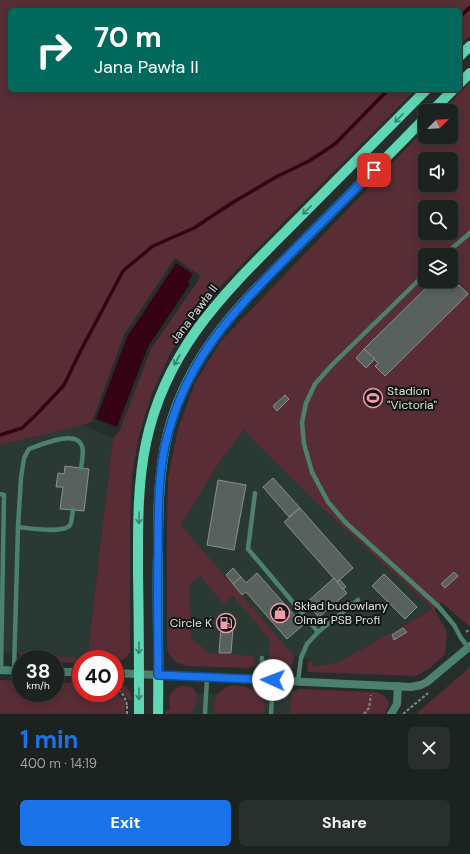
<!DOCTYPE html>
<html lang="en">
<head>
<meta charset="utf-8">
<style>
	body { margin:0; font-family:"DM Sans",sans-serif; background:#292f2d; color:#f1f3f6; height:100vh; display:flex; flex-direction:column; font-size:15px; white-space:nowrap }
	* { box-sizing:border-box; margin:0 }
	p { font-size:13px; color:#a0a4a5 }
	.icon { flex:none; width:22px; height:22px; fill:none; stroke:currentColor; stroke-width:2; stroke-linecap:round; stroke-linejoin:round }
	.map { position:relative; height:714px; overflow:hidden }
	.panel { display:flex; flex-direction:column; background:#1c2220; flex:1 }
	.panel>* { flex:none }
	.hud { position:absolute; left:8px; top:8px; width:454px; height:84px; border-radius:6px; box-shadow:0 2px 10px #0003,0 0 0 1px #3a3f3e; background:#00695c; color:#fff; overflow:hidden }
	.needle { width:26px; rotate:66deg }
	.tools { position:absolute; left:418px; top:104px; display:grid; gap:8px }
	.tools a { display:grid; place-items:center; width:40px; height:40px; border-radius:6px; background:#1c2220; box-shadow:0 2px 10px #0003,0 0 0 1px #3a3f3e; font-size:20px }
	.speed { position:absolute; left:12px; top:650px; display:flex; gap:8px; font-size:20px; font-weight:700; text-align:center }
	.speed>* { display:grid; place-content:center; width:52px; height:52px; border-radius:50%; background:#1c2220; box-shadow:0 2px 10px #0003,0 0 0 1px #3a3f3e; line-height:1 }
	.speed small { font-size:10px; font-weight:400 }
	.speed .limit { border:6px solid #d22; background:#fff; color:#111 }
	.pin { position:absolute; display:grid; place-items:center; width:34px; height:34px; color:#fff; margin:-17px; border-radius:8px; box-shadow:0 2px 6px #0006 }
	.me { position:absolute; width:44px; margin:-22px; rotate:272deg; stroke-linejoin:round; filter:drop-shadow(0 0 3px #0008) }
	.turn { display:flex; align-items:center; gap:14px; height:84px; padding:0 20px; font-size:18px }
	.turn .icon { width:52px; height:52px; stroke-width:2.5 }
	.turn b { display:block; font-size:28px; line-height:34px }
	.round { display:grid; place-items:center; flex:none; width:42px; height:42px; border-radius:6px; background:#292f2d }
	.headline { display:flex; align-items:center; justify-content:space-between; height:68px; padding:0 20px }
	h1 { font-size:24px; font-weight:700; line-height:30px; color:#1a73e8 }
	.primary-button { display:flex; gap:8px; margin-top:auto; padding:8px 20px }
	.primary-button a { flex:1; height:46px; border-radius:6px; background:#1a73e8; color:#fff; font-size:16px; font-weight:700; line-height:46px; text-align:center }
	.primary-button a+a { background:#292f2d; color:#f1f3f6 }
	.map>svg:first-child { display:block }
	.built { fill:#2a3934 }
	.green { fill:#582d36; fill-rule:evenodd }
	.water { fill:#360314 }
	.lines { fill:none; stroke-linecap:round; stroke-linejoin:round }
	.stream { stroke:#360314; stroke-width:3.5 }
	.building { fill:#58615e; stroke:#87918d }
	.path { stroke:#838a87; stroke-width:2; stroke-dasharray:3 2; stroke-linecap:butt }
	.service { stroke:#4c8170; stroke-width:4.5 }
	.minor { stroke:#4c8170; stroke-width:8 }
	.tertiary { stroke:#4c8170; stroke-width:8 }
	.primary { stroke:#5fd7b5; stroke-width:10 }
	.oneway { stroke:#3c806d }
	.route-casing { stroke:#114b97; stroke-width:10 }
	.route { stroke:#1a73e8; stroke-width:7 }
	.labels { text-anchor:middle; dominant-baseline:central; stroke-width:4; stroke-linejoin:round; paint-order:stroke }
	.street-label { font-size:12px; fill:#dce1df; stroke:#111514 }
	.poi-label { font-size:12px; fill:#dce1df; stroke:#111514; text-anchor:start }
</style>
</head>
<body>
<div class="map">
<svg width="470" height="714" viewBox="0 0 470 714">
	<rect width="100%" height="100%" fill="#252e2b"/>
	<g class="built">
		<polygon points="83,425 113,438 87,659 0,651 0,445"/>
		<polygon points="244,430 322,508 433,609 339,662 313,667 311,660 294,656 289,668 203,663 180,648 181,525 216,467"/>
		<polygon points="180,693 307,695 329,714 180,714"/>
	</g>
	<g class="green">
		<polygon points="0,0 470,0 470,35 460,45 460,10 10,10 10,90 415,90 255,251 216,291 187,326 169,356 151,396 138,439 132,478 130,523 130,652 125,659 115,661 115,659 81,659 81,663 55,662 55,659 23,659 18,652 87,659 113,438 119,432 151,349 201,276 175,258 124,335 92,422 71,428 0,445"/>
		<path d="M470 82V625L469 626 441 602 434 609 447 632 445 654 429 669 415 676 308 672 307 663 311 660 313 667 339 662 433 609 322 508 244 430 216 467 181 525 294 656 291 670 273 669 269 664V638L233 596 224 604 200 576 190 584 191 639 211 653 253 656 256 663 253 667 249 668 188 666C175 663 173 661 167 650V525L168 478 178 429 195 383 220 342 425 129V137H451V111H442ZM425 159H451V185H425ZM425 207H451V233H425ZM425 255H451V281H425Z"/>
		<polygon points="470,667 470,714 416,714"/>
		<polygon points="0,680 21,681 21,693 55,693 55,682 81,683 81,693 115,693 115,690 125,701 125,714 0,714"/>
		<path d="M115 681C126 684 130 689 132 700H129L115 685Z"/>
		<path d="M232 685C250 686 268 692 264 714H215C212 699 217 690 232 685Z"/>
		<path d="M181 686C184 686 188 686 191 687 201 693 196 707 191 714H165V711L170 709C169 696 168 692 181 686Z"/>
		<path d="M299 689 376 692C387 696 393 704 384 714H290L291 692Z"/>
	</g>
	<polygon class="water" points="176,263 193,274 188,282 190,284 148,347 117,427 96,419 127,337"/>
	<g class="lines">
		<g class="stream">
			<polyline points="460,17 470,7"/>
			<polyline points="0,435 22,428 35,416 64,385 81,350 123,271 153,246 194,228 232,203 276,177 309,161 335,144 388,90"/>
		</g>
	</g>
	<g class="building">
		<polygon points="433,281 449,281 454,287 456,285 457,287 459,285 468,294 385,376 375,366 378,363 364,349"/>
		<polygon points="364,349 375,359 366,368 356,358"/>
		<polygon points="285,395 289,399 277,411 273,406"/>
		<polygon points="65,466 89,469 84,511 60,509 63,487 56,487 58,473 64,474"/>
		<polygon points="273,478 300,508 289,517 263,487"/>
		<polygon points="218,480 246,485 234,550 207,545"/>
		<polygon points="300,508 353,568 337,582 284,522"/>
		<polygon points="233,568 241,577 233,584 226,575"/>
		<polygon points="454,572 458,576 445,588 441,584"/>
		<polygon points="257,573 303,625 287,639 246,592 242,595 233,584 241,577 246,583"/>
		<polygon points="384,574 417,607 405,619 372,586"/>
		<polygon points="334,578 347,593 319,617 306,603"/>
		<polygon points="340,580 346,587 343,589 337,582"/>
		<polygon points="221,627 233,628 231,653 219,653"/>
		<polygon points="403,628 407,632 394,640 392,635"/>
	</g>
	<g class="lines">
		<g class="path">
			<polyline points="466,632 470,629"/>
			<path d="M115 686C121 692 126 697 127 706H128"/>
			<polyline points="127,714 127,706"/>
			<polyline points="364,714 369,708 371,695"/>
			<polyline points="403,714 428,693"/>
		</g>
		<g class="service">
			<polyline points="444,255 470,233"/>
			<polyline points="425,274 332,365 315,384 306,403 302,422 304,444 312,472 328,502 345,522 438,606 454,625 461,638 468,647"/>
			<polyline points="255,493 248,549 318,632 307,644 301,658 298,681"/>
			<polyline points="0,494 4,495 1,670"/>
			<path d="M18 527C28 528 64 534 70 525 72 522 72 515 73 510"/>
			<polyline points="318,632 358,600"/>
			<path d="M14 670 18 527 21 478 24 458 29 449C41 445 76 429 82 446 84 453 82 461 81 468"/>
			<polyline points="261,680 262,658"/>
			<polyline points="205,714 207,677"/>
			<polyline points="271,714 273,680"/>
		</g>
		<polyline class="minor" points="391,714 397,704 398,686"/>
		<g class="tertiary">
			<polyline points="0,670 21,671"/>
			<polyline points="55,672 81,672"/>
			<polyline points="115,673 411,687 421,685 427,682 470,646"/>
		</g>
		<g class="primary">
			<polyline points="460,56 470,46"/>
			<polyline points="460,83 470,73"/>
			<polyline points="432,111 453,90"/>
			<path d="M139 714C139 668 139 621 138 575 138 531 137 486 146 443 167 343 231 287 300 217 342 175 384 132 426 90"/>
			<path d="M158 714C159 661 157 607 158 554 158 518 158 482 165 446 184 353 246 299 310 234 348 196 387 157 425 118"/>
		</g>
	</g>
	<defs><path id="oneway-shaft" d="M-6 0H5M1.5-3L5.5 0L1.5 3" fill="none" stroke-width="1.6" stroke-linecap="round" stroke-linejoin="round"/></defs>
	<g class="oneway">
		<use href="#oneway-shaft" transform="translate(399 118) rotate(135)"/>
		<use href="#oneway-shaft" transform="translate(307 210) rotate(135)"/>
		<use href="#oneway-shaft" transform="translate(177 360) rotate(119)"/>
		<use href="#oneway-shaft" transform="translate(139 518) rotate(91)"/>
		<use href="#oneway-shaft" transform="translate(139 648) rotate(90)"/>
		<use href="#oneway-shaft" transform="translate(139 694) rotate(90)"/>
	</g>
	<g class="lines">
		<g class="route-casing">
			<path id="route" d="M273 680 158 675C158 633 157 590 158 548 158 514 158 479 165 446 184 361 232 313 290 254 318 226 346 198 374 170"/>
		</g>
		<use href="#route" class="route"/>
	</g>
	<defs>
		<g id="stadium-ring" transform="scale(1)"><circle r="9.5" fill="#111514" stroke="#f39aab" stroke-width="1.5"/><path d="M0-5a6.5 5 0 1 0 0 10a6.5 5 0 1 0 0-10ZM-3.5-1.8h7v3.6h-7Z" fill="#f39aab"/></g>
		<g id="shop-ring" transform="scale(1)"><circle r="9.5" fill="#111514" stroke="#f39aab" stroke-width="1.5"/><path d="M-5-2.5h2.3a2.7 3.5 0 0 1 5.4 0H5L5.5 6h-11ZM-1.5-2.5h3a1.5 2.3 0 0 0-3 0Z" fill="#f39aab"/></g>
		<g id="fuel-ring" transform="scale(1)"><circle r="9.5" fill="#111514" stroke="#f39aab" stroke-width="1.5"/><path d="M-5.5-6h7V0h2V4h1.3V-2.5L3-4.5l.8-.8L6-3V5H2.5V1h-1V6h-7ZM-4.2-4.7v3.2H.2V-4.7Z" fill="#f39aab"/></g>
	</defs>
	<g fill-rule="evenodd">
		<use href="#stadium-ring" x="373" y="398"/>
		<use href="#shop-ring" x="280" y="613"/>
		<use href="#fuel-ring" x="226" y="623"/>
	</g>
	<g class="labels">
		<g class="street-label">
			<text transform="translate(194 314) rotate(-53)">Jana Pawła II</text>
		</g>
		<g class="poi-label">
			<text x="387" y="391">Stadion<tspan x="387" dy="14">"Victoria"</tspan></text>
			<text x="294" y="606">Skład budowlany<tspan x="294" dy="14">Olmar PSB Profi</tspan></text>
			<text x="212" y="623" text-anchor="end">Circle K</text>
		</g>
	</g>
</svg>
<div class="tools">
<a><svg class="needle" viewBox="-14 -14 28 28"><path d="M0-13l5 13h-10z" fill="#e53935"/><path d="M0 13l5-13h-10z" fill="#a0a4a5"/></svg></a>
<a><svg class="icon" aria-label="sound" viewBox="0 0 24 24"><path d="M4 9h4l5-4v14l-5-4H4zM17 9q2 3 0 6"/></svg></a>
<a><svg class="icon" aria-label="search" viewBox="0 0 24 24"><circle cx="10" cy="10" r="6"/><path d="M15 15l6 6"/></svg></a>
<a><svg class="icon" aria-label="layers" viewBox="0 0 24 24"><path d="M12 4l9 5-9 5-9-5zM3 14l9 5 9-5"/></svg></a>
</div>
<div class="speed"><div>38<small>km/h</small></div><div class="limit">40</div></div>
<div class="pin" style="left:374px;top:170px;background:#d93025"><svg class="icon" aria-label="arrive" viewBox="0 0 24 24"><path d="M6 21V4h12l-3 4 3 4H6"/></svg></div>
<svg class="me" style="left:273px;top:680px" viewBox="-20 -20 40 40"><circle r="19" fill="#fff"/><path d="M0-13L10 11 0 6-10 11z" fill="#1a73e8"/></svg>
<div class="hud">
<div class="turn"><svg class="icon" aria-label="right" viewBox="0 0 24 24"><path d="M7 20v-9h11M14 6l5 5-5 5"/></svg><div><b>70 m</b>Jana Pawła II</div></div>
</div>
</div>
<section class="panel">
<div class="headline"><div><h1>1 min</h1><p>400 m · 14:19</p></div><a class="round"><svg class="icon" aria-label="close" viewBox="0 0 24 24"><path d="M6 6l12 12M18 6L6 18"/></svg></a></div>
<div class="primary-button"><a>Exit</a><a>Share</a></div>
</section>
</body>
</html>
